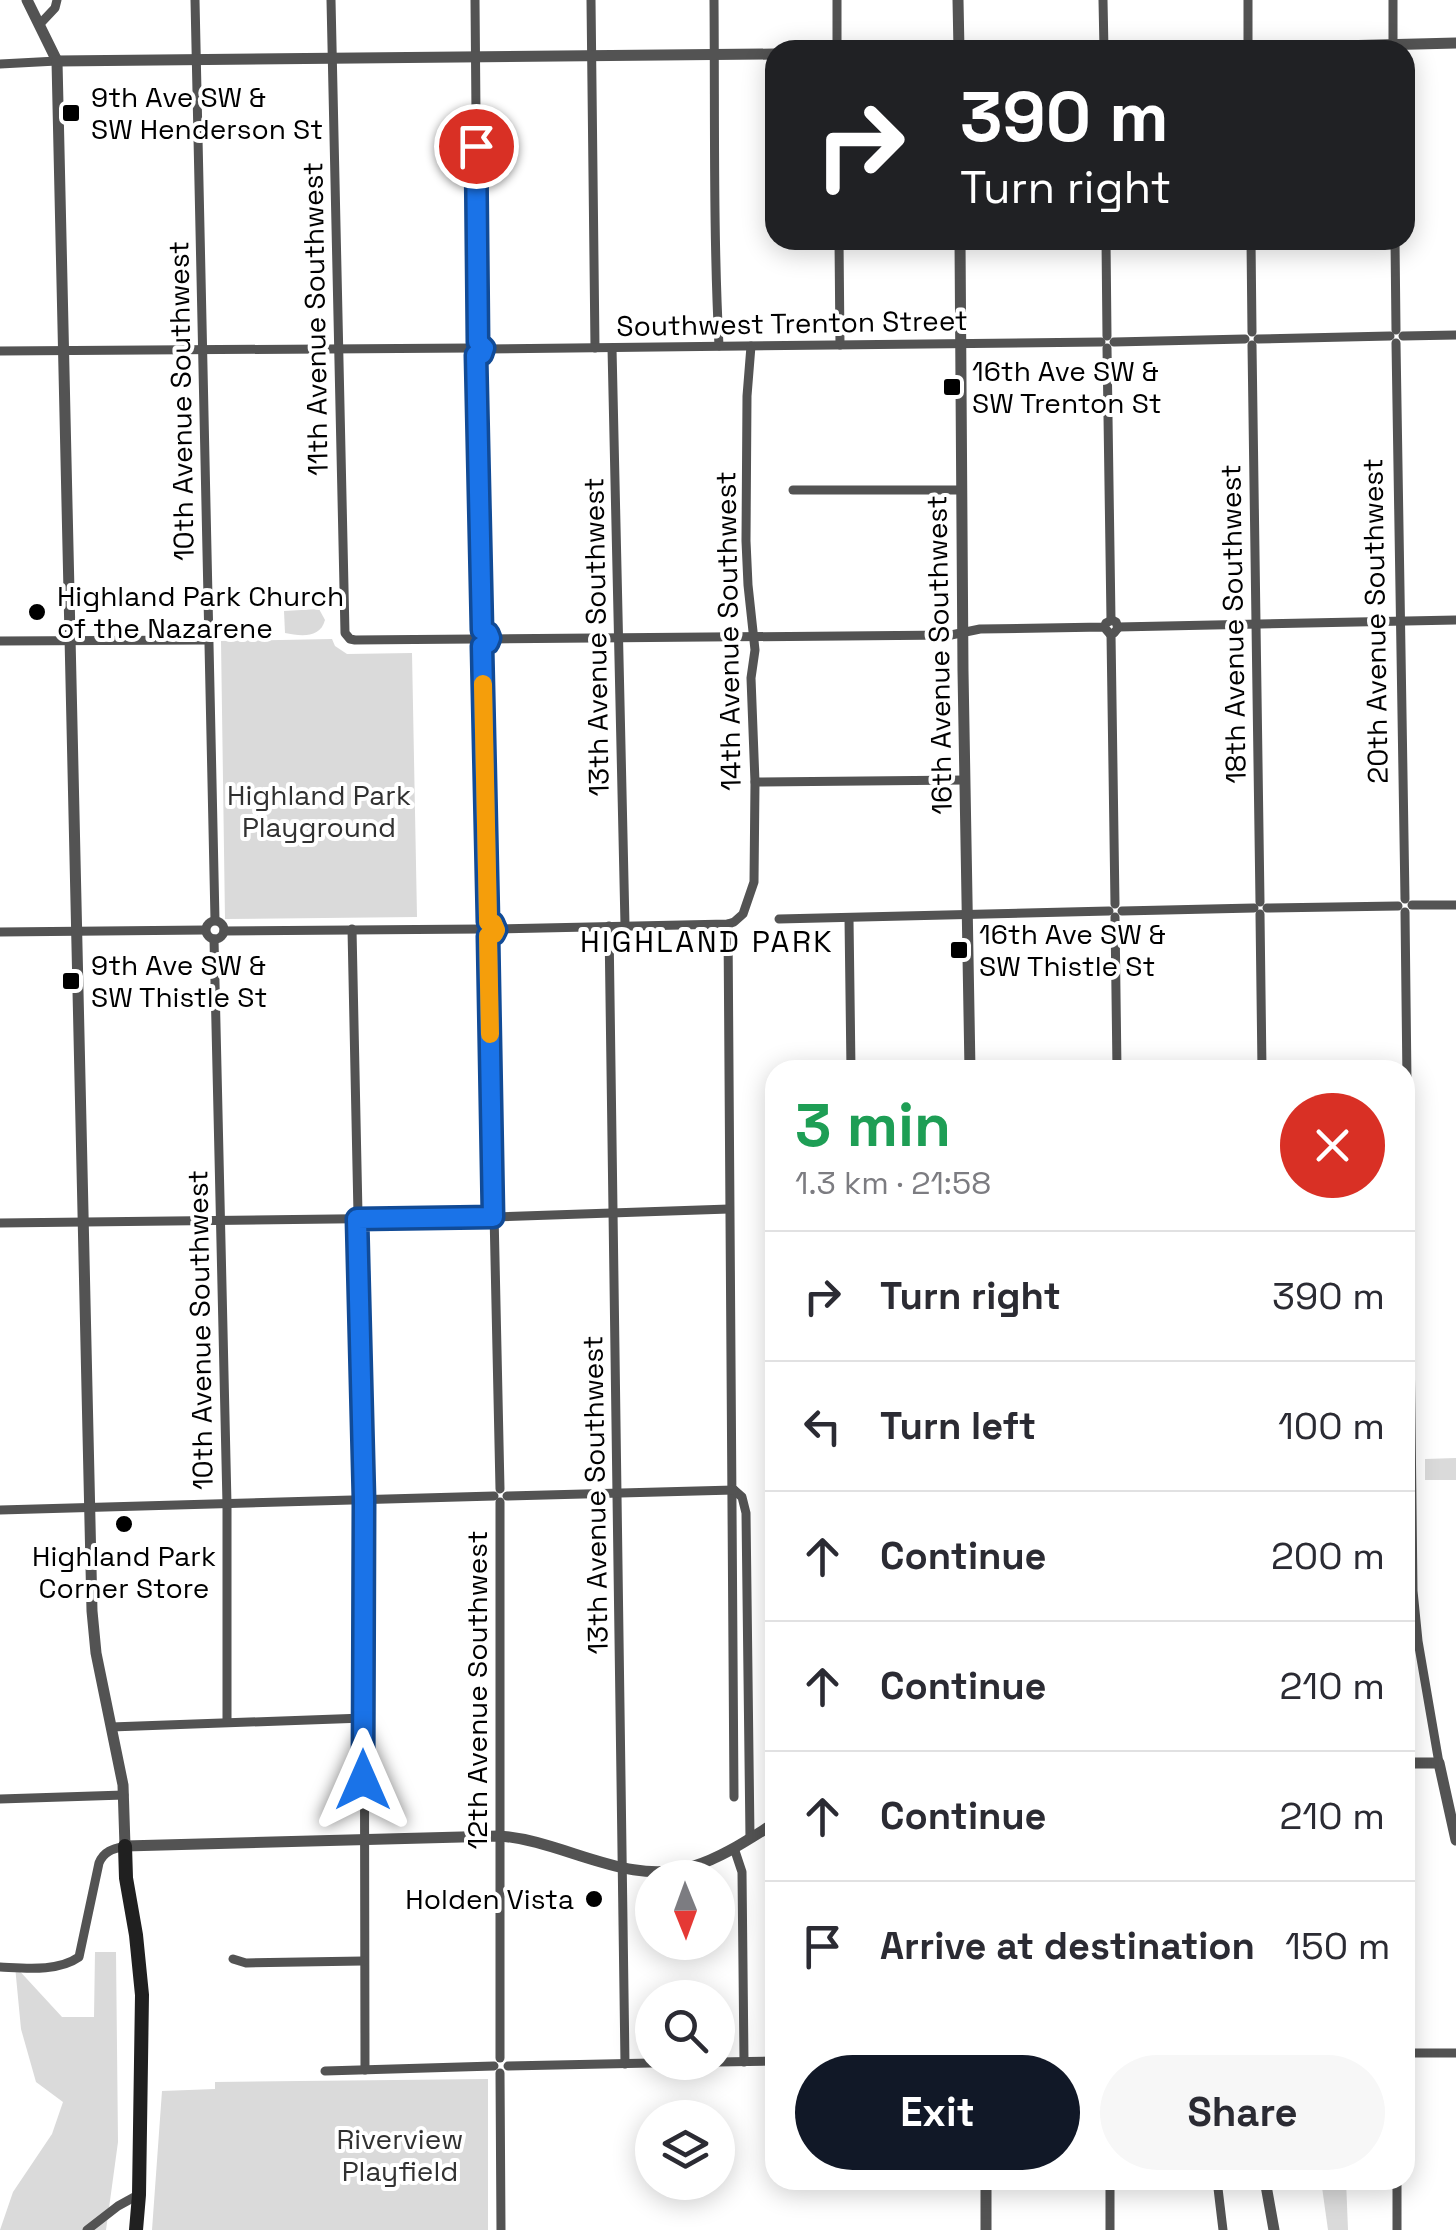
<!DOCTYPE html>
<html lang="en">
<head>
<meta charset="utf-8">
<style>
	body { margin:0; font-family:"Space Grotesk",sans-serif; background:#f7f7f7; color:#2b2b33; height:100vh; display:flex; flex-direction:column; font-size:38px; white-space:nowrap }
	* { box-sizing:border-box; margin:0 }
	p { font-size:32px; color:#7c7c81 }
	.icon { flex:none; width:55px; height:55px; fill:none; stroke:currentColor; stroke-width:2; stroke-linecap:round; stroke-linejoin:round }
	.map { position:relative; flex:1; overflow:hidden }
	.sheet { position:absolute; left:765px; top:1060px; width:650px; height:1130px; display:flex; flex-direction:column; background:#fff; border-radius:30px; box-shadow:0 5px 25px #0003 }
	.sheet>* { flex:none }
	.hud { position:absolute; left:765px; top:40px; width:650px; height:210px; border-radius:30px; box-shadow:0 5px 25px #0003; background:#202124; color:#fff; overflow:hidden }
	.needle { width:65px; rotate:179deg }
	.fabs { position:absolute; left:635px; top:1860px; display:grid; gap:20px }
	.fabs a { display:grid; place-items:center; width:100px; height:100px; border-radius:50%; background:#fff; box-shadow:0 5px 25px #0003; font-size:50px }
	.pin { position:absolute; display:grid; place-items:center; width:85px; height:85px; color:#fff; margin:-42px; border:5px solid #fff; border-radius:50%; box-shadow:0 2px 10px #0007 }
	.me { position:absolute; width:110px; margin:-55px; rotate:0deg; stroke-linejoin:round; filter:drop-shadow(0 0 8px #0008) }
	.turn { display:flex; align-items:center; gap:35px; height:210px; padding:0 30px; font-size:45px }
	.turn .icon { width:130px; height:130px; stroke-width:2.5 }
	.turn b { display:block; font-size:70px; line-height:85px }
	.round { display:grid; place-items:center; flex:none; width:105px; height:105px; border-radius:52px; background:#f7f7f7 }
	.overview { display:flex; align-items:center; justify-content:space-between; height:170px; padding:0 30px }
	h1 { font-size:60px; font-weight:600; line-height:75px; color:#1e9e55 }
	.action { display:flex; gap:20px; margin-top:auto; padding:20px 30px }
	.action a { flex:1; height:115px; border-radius:60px; background:#111827; color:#fff; font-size:40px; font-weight:600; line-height:115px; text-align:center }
	.action a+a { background:#f7f7f7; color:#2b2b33 }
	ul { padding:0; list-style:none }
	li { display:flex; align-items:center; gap:30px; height:130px; padding:0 30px; border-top:2px solid #e1e1e2 }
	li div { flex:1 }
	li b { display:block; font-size:38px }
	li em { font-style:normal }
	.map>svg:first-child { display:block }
	.green { fill:#dadada }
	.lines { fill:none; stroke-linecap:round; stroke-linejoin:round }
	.minor { stroke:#535353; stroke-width:9 }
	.tertiary { stroke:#535353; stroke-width:11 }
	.secondary { stroke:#202020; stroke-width:14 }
	.route-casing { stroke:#114b97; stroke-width:25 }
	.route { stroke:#1a73e8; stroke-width:18 }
	.slow { stroke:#f59e0b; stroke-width:18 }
	.poi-dot { fill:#000; stroke:#fff; stroke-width:4 }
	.labels { text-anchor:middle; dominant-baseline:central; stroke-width:8; stroke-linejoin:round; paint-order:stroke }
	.poi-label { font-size:28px; fill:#000; stroke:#fff; text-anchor:start }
	.street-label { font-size:28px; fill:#000; stroke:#fff }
	.park-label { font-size:28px; fill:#313131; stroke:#fff }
	.neighbourhood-label { font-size:30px; letter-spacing:2.5px; fill:#000; stroke:#fff }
</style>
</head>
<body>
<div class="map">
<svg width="1456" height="2230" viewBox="0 0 1456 2230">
	<rect width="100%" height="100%" fill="#fff"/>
	<g class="green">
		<path d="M319 609 325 620C320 639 300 636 285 633L284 611Z"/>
		<polygon points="332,639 335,646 347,654 412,653 417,917 225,919 221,641"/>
		<polygon points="1456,1458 1456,1480 1425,1480 1425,1459"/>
		<polygon points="95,1952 116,1952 118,2142 106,2230 0,2230 13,2192 52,2134 63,2102 36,2082 21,2029 15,1966 62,2017 94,2017"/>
		<polygon points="488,2079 488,2230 152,2230 162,2091 215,2089 215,2082"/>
		<polygon points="1321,2180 1346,2180 1348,2230 1328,2230"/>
	</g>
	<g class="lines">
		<g class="minor">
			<polyline points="195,0 215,920"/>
			<polyline points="331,0 345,633 350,639 355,640 474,639"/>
			<polyline points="475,0 478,342"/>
			<polyline points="591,0 595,348"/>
			<path d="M714 0C715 115 713 231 719 346"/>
			<polyline points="837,0 837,50"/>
			<polyline points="1103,0 1104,50"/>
			<polyline points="1248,0 1248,50"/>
			<polyline points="1393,0 1393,47"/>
			<polyline points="39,25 55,8 57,0"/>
			<polyline points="0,64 57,61"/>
			<polyline points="839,240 840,345"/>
			<polyline points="1106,240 1107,336"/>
			<polyline points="1251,240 1252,332"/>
			<polyline points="1395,240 1396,330"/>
			<polyline points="1403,336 1456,335"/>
			<polyline points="1258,339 1390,336"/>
			<polyline points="1114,342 1245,339"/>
			<polyline points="1396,343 1405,899"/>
			<polyline points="1252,345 1260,902"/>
			<polyline points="612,348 625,925"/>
			<polyline points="1107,348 1111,620"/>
			<polyline points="484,349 1101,342"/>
			<polyline points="0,351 471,348"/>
			<polyline points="477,355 482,630"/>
			<polyline points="793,490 962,490"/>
			<polyline points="1118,627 1456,620"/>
			<polyline points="1111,634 1115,904"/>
			<polyline points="489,639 951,635 980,629 1104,627 1106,623 1112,620 1116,622 1118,628 1114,633 1110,634 1104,627"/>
			<polyline points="0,641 208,640"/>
			<polyline points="482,646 488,922"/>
			<polyline points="755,782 965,780"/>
			<polyline points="1412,905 1456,905"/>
			<polyline points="1267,908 1398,906"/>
			<polyline points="1122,911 1254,908"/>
			<polyline points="1405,912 1413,1591 1418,1641 1439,1763"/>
			<polyline points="1260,914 1262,1070"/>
			<polyline points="1115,917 1117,1070"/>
			<polyline points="849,918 851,1070"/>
			<polyline points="779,919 1109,911"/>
			<circle cx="215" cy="930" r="9"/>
			<polyline points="728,924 734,1797"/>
			<polyline points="609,926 625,2064"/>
			<polyline points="352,929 364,1500 365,2070"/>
			<polyline points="496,929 728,924 734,922 743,914 754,882 755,782 751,678 755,650 748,585 746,541 747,396 751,346"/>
			<polyline points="224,931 481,929"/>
			<polyline points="0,932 205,930"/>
			<polyline points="488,936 500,1489"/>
			<polyline points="214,939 227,1504 227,1721"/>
			<polyline points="0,1223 493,1217 729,1209"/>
			<polyline points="734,1490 742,1497 746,1513 750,1838"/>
			<polyline points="507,1496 734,1490"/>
			<polyline points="500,1502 500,2058"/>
			<polyline points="0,1510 494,1496"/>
			<polyline points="111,1727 364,1718"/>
			<polyline points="0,1799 124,1795"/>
			<polyline points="734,1848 742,1872 744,2062"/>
			<polyline points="233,1959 246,1963 363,1961"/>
			<path d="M0 1967C24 1968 58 1972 79 1957L99 1863C104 1851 113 1849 125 1846"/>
			<polyline points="1405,2053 1456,2053"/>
			<polyline points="718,2062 775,2061"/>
			<polyline points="508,2066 699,2062"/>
			<polyline points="325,2071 494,2066"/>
			<polyline points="500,2073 501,2230"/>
			<polyline points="1110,2180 1110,2230"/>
			<polyline points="1217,2180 1223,2230"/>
			<polyline points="1397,2180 1397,2230"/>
			<polyline points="87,2230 118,2206 138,2195"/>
		</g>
		<g class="tertiary">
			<path d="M27 0 57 61 92 1611 96 1653 123 1785 125 1846 499 1836C564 1840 628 1888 694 1866 723 1857 749 1839 775 1823"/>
			<polyline points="958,0 959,50"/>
			<polyline points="1185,50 1456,43"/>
			<polyline points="57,61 775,54"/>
			<polyline points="960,240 963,671 970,1070"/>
			<polyline points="1405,1763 1439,1763 1456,1840"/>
			<polyline points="986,2180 986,2230"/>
			<polyline points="1265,2180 1274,2230"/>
		</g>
		<polyline class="secondary" points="125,1846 126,1878 136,1935 142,1995 139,2195 136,2230"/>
	</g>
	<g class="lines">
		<g class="route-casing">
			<polyline id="route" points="363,1780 364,1500 357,1219 493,1217 488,936 494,934 496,930 493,923 488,922 482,646 488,643 490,638 488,633 482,630 476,355 482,354 484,348 478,342 476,146"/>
		</g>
		<use href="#route" class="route"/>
		<polyline class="slow" points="483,684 488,918 488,922 493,923 496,930 494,934 488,936 490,1034"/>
	</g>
	<g class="poi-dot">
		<rect x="61" y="103" width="20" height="20" rx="5"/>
		<rect x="942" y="377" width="20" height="20" rx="5"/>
		<circle cx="37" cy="612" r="10"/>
		<rect x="949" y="940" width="20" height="20" rx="5"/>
		<rect x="61" y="971" width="20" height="20" rx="5"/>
		<circle cx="124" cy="1524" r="10"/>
		<circle cx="594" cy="1899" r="10"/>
	</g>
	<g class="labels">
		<g class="poi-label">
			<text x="91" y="97">9th Ave SW &amp;<tspan x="91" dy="32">SW Henderson St</tspan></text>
			<text x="972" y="371">16th Ave SW &amp;<tspan x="972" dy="32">SW Trenton St</tspan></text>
			<text x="57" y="596">Highland Park Church<tspan x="57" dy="32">of the Nazarene</tspan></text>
			<text x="979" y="934">16th Ave SW &amp;<tspan x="979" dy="32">SW Thistle St</tspan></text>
			<text x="91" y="965">9th Ave SW &amp;<tspan x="91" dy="32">SW Thistle St</tspan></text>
			<text x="124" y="1556" text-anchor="middle">Highland Park<tspan x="124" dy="32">Corner Store</tspan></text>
			<text x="574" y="1899" text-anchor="end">Holden Vista</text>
		</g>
		<g class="street-label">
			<text transform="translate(315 319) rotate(-91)">11th Avenue Southwest</text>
			<text transform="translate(792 323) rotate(-1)">Southwest Trenton Street</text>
			<text transform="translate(181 401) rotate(-91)">10th Avenue Southwest</text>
			<text transform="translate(1375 621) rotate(-91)">20th Avenue Southwest</text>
			<text transform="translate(1233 624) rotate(-91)">18th Avenue Southwest</text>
			<text transform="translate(728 631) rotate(-91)">14th Avenue Southwest</text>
			<text transform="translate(596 637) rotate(-91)">13th Avenue Southwest</text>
			<text transform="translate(939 655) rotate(-91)">16th Avenue Southwest</text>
			<text transform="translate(200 1330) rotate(-91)">10th Avenue Southwest</text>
			<text transform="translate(595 1495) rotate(-91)">13th Avenue Southwest</text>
			<text transform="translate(477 1690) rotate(-90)">12th Avenue Southwest</text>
		</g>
		<g class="park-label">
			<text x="319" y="795">Highland Park<tspan x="319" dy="32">Playground</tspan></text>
			<text x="400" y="2139">Riverview<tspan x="400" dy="32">Playfield</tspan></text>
		</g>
		<g class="neighbourhood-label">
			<text x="707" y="941">HIGHLAND PARK</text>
		</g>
	</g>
</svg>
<div class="fabs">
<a><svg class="needle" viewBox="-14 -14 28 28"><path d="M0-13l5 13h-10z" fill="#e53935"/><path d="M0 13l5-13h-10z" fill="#7c7c81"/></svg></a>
<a><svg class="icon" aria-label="search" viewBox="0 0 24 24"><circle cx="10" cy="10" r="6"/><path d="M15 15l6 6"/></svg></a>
<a><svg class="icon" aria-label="layers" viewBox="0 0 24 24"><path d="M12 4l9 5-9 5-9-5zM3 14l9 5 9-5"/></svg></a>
</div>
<div class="pin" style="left:476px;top:146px;background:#d93025"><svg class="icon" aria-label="arrive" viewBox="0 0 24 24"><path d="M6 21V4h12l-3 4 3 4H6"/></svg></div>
<svg class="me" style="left:363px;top:1780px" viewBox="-20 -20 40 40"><path d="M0-17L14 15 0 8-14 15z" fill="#1a73e8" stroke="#fff" stroke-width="4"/></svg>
<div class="hud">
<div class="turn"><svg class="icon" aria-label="right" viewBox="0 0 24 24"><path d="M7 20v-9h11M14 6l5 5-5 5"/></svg><div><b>390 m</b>Turn right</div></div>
</div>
<section class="sheet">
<div class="overview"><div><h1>3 min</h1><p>1.3 km · 21:58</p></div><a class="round" style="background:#d93025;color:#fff"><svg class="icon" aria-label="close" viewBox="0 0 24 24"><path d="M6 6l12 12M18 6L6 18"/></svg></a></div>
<ul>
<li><svg class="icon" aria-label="right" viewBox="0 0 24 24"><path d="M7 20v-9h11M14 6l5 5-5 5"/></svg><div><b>Turn right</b></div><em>390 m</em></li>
<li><svg class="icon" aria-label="left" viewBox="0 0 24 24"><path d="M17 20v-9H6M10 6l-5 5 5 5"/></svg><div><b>Turn left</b></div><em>100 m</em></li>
<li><svg class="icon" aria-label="ahead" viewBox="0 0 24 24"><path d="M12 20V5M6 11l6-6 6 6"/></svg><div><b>Continue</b></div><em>200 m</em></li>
<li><svg class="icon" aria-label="ahead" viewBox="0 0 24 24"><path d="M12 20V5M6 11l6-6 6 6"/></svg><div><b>Continue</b></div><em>210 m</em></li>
<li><svg class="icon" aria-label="ahead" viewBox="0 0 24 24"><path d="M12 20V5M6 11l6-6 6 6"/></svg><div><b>Continue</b></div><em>210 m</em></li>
<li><svg class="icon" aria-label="arrive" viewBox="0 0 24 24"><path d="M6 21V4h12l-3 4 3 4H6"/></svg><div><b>Arrive at destination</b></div><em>150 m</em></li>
</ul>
<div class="action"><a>Exit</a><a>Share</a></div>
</section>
</div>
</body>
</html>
